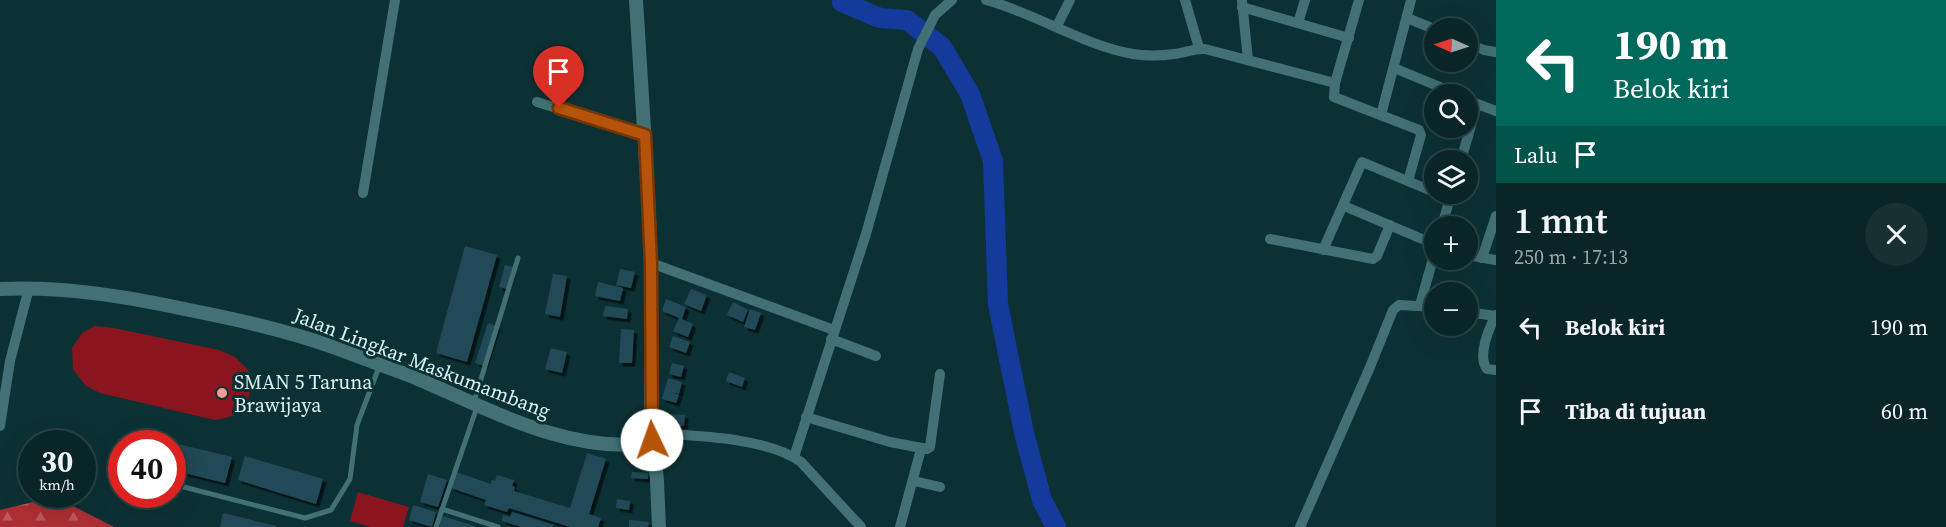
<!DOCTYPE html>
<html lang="id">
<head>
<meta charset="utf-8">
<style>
	body { margin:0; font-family:"Source Serif 4",serif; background:#173133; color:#f1f3f6; height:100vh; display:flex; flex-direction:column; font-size:22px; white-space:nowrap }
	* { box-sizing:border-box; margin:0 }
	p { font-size:20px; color:#99a5a7 }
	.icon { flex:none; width:33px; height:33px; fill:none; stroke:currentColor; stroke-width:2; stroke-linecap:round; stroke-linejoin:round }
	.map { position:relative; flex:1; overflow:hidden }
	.side { display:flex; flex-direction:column; background:#092527; width:450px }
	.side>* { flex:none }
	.guide { background:#00695c; color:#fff; overflow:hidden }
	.needle { width:39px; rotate:273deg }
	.controls { position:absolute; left:1424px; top:18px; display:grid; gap:12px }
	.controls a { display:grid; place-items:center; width:54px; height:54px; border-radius:50%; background:#092527; box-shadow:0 6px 24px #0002,0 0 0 2px #294244; font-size:30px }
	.speed { position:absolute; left:18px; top:430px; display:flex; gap:12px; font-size:30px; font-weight:700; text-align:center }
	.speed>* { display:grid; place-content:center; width:78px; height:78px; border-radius:50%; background:#092527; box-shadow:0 6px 24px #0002,0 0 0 2px #294244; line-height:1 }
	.speed small { font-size:15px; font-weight:400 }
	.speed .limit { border:9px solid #d22; background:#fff; color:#111 }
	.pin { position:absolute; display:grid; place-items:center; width:51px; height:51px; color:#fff; margin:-62px -26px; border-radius:50% 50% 50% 0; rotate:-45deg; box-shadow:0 0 6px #0007 }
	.pin .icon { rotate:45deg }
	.me { position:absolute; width:66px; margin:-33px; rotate:357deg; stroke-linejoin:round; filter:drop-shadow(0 0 4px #0008) }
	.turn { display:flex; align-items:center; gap:21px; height:126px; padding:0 18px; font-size:27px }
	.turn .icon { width:78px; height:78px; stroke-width:2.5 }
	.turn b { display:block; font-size:42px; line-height:51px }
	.then { display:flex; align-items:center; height:57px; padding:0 18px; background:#0003; gap:12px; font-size:22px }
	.round { display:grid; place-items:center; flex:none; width:63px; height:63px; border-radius:32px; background:#173133 }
	.overview { display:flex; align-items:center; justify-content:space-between; height:102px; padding:0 18px }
	h1 { font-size:36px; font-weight:600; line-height:45px }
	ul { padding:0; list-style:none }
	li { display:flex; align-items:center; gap:18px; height:84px; padding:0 18px }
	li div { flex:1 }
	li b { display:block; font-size:22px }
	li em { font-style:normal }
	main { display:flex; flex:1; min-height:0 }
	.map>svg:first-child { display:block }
	.forest { fill:url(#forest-firs) }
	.pitch { fill:#8a151e }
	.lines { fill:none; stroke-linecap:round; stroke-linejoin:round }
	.river { stroke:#143b9c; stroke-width:20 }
	.building { fill:#224a59; filter:url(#shadow) }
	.service { stroke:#427075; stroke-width:5 }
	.minor { stroke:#427075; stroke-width:10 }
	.tertiary { stroke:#427075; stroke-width:14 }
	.route-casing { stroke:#753606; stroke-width:15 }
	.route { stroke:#b45309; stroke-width:10 }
	.poi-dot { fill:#f59c96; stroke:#0c3134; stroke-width:2 }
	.labels { text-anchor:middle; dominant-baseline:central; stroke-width:6; stroke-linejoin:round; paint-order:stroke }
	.street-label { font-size:20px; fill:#d9f1f3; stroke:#0c3134 }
	.poi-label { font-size:20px; fill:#d9f1f3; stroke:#0c3134; text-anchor:start }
</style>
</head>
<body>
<main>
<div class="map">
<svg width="1496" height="527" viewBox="0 0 1496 527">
	<defs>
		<pattern id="forest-firs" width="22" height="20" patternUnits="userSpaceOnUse" patternTransform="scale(1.5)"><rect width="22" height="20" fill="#ae2f33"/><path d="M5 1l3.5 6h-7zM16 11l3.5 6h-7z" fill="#bc585b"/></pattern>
		<filter id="shadow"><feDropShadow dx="3.5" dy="3.5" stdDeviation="0" flood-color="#0009"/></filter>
	</defs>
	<rect width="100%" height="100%" fill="#0c3134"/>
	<polygon class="forest" points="33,502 65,502 114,527 0,527 0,510"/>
	<g class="pitch">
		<path d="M95 326 114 328 219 350 235 357 250 372C252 401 246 416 215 420L100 393 86 386 73 369 72 348 82 333Z"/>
		<polygon points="358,492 409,507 403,527 370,527 350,521"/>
	</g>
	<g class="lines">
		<polyline class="river" points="842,0 842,2 880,18 907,20 942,47 970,94 993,161 998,304 1009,359 1025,437 1042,500 1056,527"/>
	</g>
	<g class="building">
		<polygon points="465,246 497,255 467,362 436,353"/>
		<polygon points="505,265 513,267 507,289 499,287"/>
		<polygon points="620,269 635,272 631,288 616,285"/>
		<polygon points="553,274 567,276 560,317 545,314"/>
		<polygon points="598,282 623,288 620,301 595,296"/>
		<polygon points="691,289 707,295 701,311 684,304"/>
		<polygon points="666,299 686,307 682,319 693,324 688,337 673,331 679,318 662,311"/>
		<polygon points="733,302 748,310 743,322 727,315"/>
		<polygon points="605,306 628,309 627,319 603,316"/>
		<polygon points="750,309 761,313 755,330 744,327"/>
		<polygon points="488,323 497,326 484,366 475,363"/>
		<polygon points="621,329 634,330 632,363 619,363"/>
		<polygon points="673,336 690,342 686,353 669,347"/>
		<polygon points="551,348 567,352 562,373 545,369"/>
		<polygon points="672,363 684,366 681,377 669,374"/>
		<polygon points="729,372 745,378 742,387 726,381"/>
		<polygon points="668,378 682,382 679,394 670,392 679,395 676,403 662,399"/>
		<polygon points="671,414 685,415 684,426 670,425"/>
		<polygon points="170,442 232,457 225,483 172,470 172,444 170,444"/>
		<polygon points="587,453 606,459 589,514 601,518 598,527 570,527 509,508 507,512 484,505 486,500 451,488 456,472 491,484 492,480 495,481 497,475 514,480 512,486 515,487 514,491 570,508"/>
		<polygon points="245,456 323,479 316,504 238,480"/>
		<polygon points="632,472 648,473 648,479 631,478"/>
		<polygon points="428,474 447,480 438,507 420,502"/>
		<polygon points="617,499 630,501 629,510 616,508"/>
		<polygon points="413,505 436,512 432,527 409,520"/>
		<polygon points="512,512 554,525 553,527 521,527 502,521 503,515 510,517"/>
		<polygon points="223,513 276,526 276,527 220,527"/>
		<polygon points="442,516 475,526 475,527 439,527"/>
		<polygon points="629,520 649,522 648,527 629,527"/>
	</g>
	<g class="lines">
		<g class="service">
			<polyline points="474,402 518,258"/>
			<polyline points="172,484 305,518 331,510 350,479 357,425 379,367"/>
			<polyline points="442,509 498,527"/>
			<polyline points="436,527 477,407"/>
		</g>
		<g class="minor">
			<path d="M986 0C1035 13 1085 46 1133 54 1146 56 1160 56 1174 54 1185 53 1195 48 1205 49L1335 83"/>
			<polyline points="1185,0 1199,48"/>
			<polyline points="1359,0 1335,83 1334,97 1419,130 1421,135 1408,181"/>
			<polyline points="1242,1 1248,60"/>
			<polyline points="1242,7 1349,38"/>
			<polyline points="1407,18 1434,29"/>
			<polyline points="1298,23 1305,0"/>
			<polyline points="1057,26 1070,0"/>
			<polyline points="1467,43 1484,50 1496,52"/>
			<polyline points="1394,68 1457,94"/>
			<polyline points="1467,100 1496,111"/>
			<polyline points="537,102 645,135"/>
			<polyline points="1381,115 1411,0"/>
			<polyline points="1461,160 1477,105"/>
			<polyline points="363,193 395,0"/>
			<polyline points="1344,206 1434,244"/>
			<polyline points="1442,226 1451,194"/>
			<polyline points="1270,239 1373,259 1377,256 1390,225"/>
			<polyline points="1323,250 1362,162 1434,192"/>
			<polyline points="1467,255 1496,260"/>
			<polyline points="1482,258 1496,216"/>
			<polyline points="651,263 834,330"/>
			<polyline points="1420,305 1434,255"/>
			<polyline points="1467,312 1496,316"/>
			<path d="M1496 315C1489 328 1477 356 1487 369L1496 370"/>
			<polyline points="831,339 876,356"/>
			<polyline points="806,417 890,442 927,449 930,447 940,374"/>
			<polyline points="0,426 10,361 29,288"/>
			<path d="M652 433C694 436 767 437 801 462L861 527"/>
			<polyline points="794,457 866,234 918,49 935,15 952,0"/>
			<polyline points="914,481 940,487"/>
			<polyline points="900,527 921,449"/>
			<polyline points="1300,527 1370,367 1393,310 1399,305 1434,307"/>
		</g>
		<g class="tertiary">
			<polyline points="636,0 648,194 651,263 651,413 657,481 659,527"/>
			<path d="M0 289C66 286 129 297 194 311 240 320 285 330 330 346 357 356 384 366 411 376 488 408 567 455 652 443"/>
		</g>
	</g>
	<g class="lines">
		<g class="route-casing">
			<polyline id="route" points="559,108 645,135 651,263 652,440"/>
		</g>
		<use href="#route" class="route"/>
	</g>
	<circle class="poi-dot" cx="222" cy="393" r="6"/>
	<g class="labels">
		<g class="street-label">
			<text transform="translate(422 363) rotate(21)">Jalan Lingkar Maskumambang</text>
		</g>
		<g class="poi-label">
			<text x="234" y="382">SMAN 5 Taruna<tspan x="234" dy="23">Brawijaya</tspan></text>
		</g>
	</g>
</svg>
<div class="controls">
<a><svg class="needle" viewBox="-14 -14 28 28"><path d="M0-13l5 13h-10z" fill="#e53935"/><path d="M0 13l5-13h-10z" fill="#99a5a7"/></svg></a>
<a><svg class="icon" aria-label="search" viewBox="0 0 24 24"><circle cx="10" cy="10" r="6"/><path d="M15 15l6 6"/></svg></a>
<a><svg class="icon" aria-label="layers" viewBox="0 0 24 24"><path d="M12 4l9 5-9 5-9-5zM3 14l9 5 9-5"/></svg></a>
<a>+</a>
<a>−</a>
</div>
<div class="speed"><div>30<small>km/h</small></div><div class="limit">40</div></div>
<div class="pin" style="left:559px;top:108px;background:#d93025"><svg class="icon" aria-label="arrive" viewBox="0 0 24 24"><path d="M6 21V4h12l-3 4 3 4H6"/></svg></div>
<svg class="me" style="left:652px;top:440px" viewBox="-20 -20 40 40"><circle r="19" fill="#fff"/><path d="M0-13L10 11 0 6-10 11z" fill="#b45309"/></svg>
</div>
<section class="side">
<div class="guide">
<div class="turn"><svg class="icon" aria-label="left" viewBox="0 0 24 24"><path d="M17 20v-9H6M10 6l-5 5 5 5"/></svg><div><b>190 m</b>Belok kiri</div></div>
<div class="then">Lalu<svg class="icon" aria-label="arrive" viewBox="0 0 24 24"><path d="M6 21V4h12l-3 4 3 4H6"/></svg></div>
</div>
<div class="overview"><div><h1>1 mnt</h1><p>250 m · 17:13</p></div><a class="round"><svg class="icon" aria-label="close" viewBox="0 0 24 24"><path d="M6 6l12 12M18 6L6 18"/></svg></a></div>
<ul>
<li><svg class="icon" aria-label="left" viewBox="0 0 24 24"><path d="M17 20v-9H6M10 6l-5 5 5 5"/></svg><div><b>Belok kiri</b></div><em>190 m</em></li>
<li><svg class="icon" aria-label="arrive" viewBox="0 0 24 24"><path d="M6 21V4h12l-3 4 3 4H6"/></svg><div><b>Tiba di tujuan</b></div><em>60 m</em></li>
</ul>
</section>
</main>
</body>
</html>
